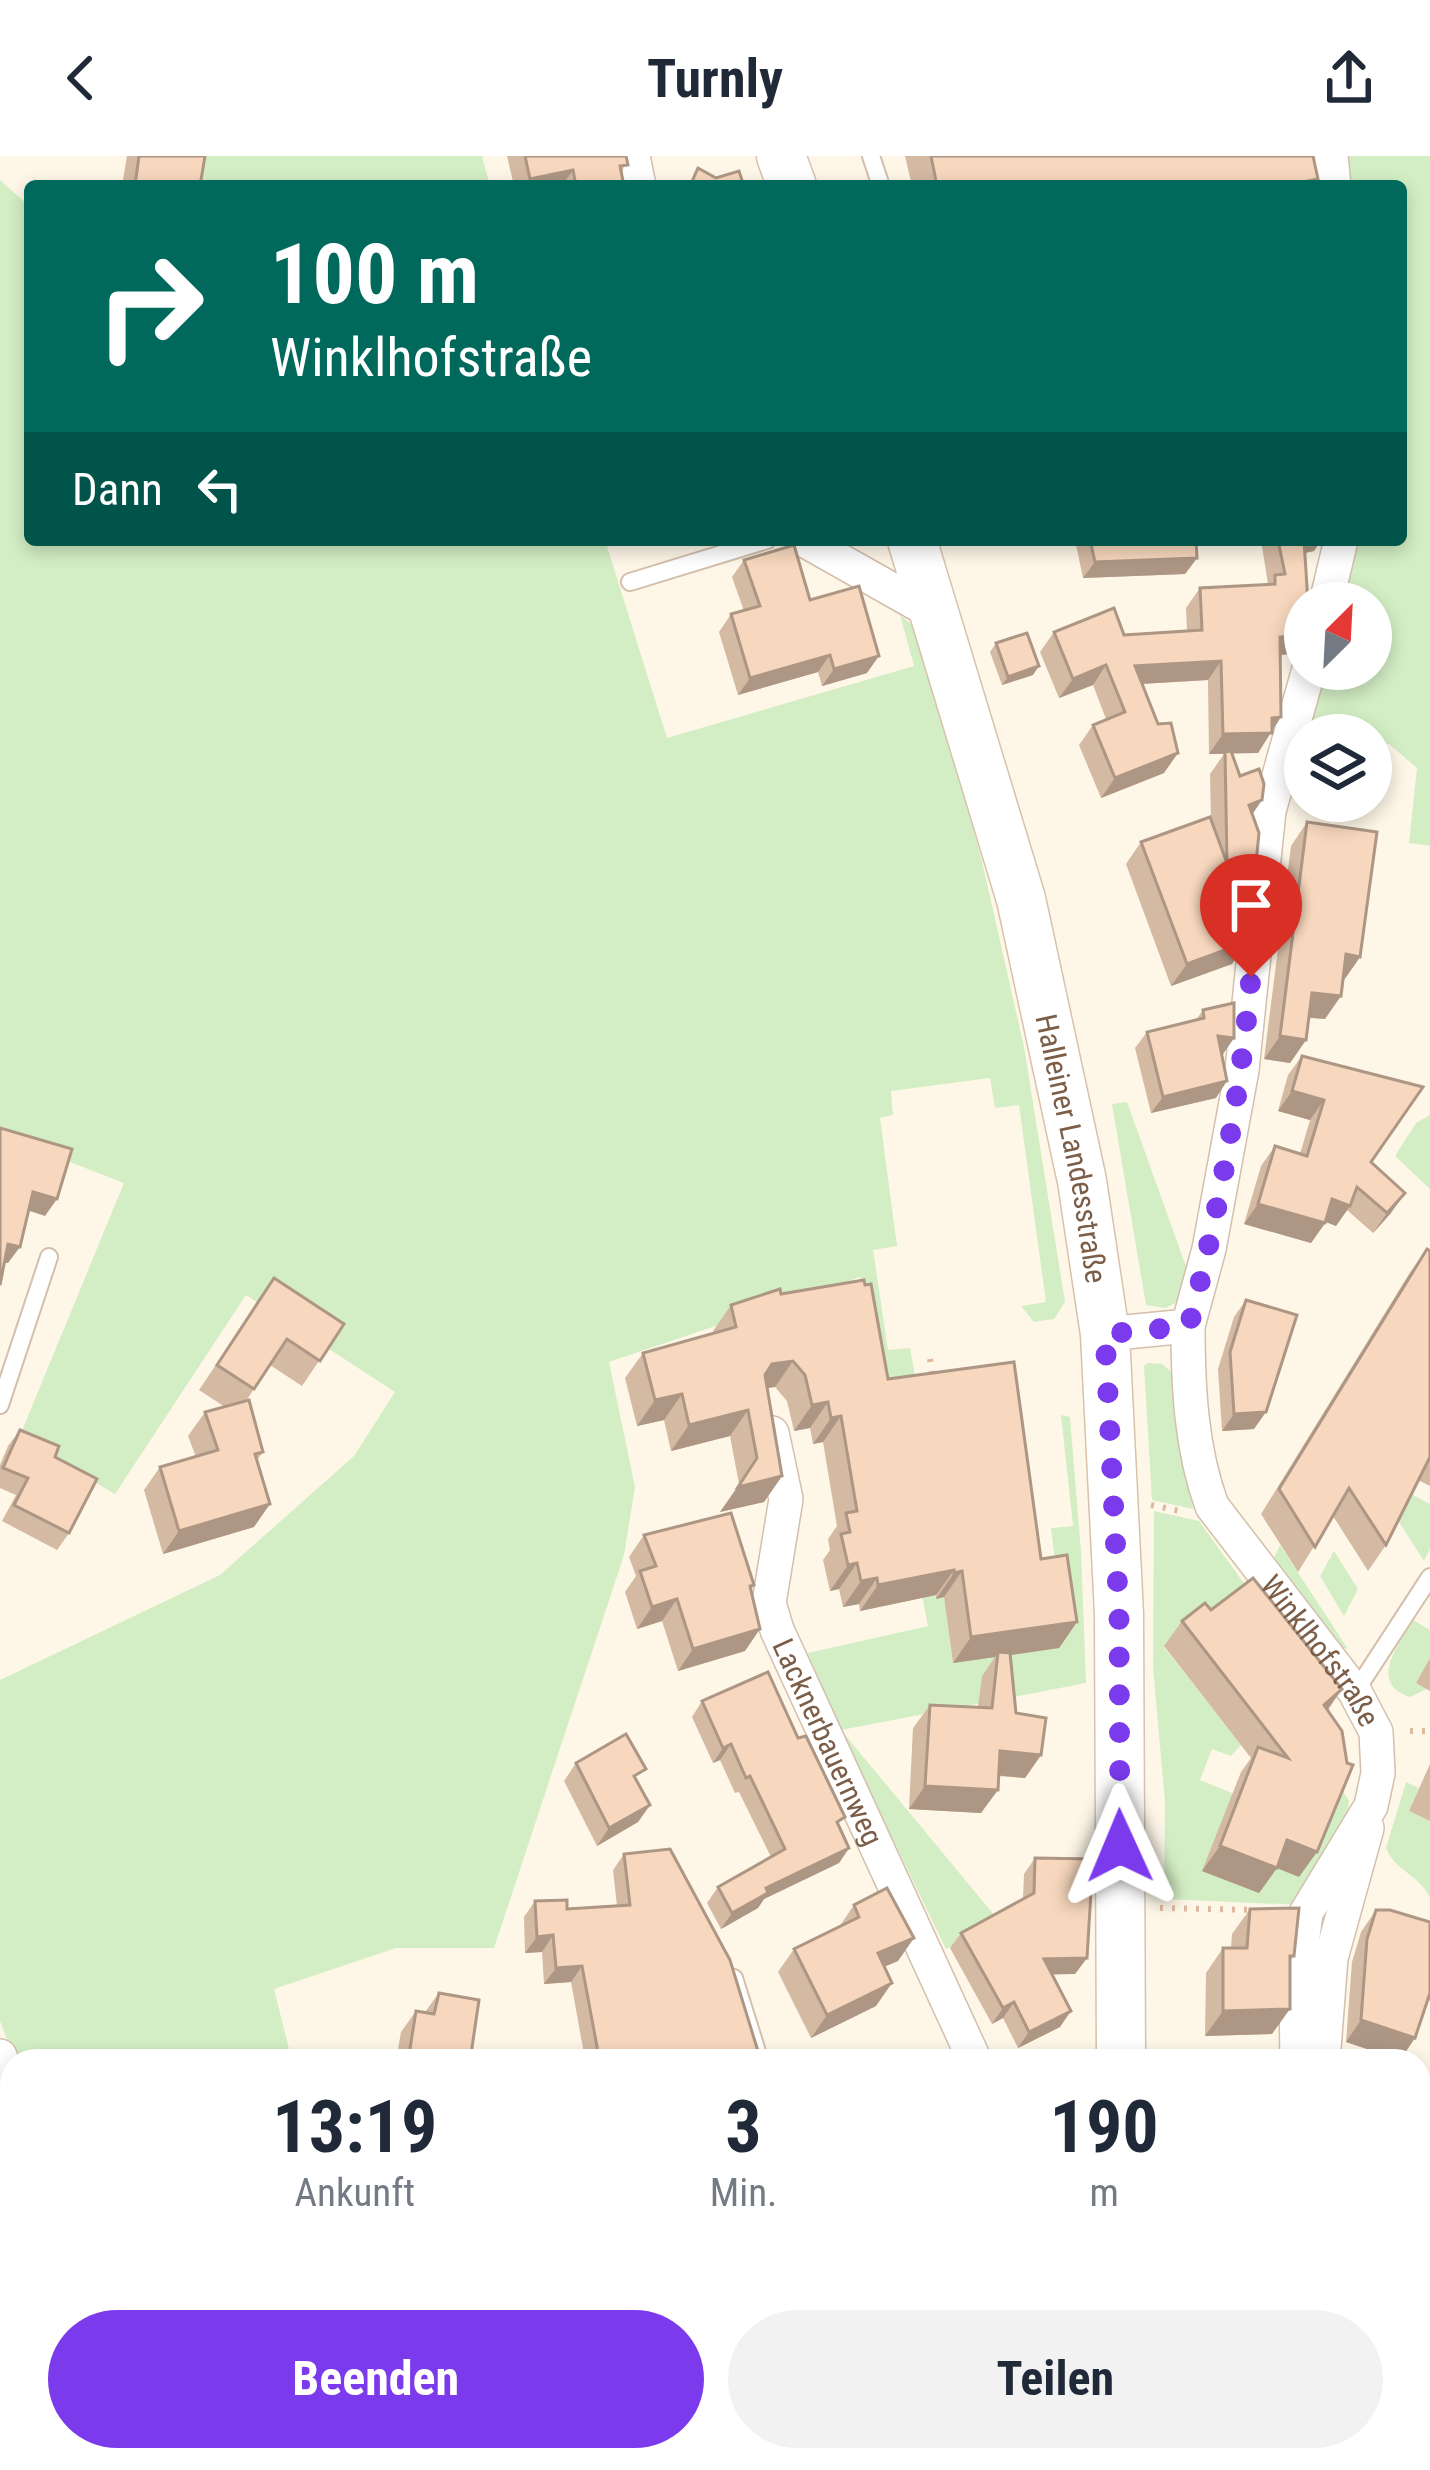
<!DOCTYPE html>
<html lang="de">
<head>
<meta charset="utf-8">
<style>
	body { margin:0; font-family:"Roboto Condensed",sans-serif; background:#f2f2f3; color:#1f2937; height:100vh; display:flex; flex-direction:column; font-size:45px; white-space:nowrap }
	* { box-sizing:border-box; margin:0 }
	p { font-size:39px; color:#747a83 }
	.icon { flex:none; width:66px; height:66px; fill:none; stroke:currentColor; stroke-width:2; stroke-linecap:round; stroke-linejoin:round }
	.map { position:relative; flex:1; overflow:hidden }
	.details { position:absolute; left:0px; top:1893px; width:1431px; height:423px; display:flex; flex-direction:column; background:#fff; border-radius:36px 36px 0 0; box-shadow:0 6px 18px #0003 }
	.details>* { flex:none }
	.top-card { position:absolute; left:24px; top:24px; width:1383px; height:366px; border-radius:12px; box-shadow:0 6px 18px #0003; background:#00695c; color:#fff; overflow:hidden }
	.needle { width:78px; rotate:24deg }
	.buttons { position:absolute; left:1284px; top:426px; display:grid; gap:24px }
	.buttons a { display:grid; place-items:center; width:108px; height:108px; border-radius:50%; background:#fff; box-shadow:0 6px 18px #0003; font-size:60px }
	.pin { position:absolute; display:grid; place-items:center; width:102px; height:102px; color:#fff; margin:-123px -51px; border-radius:50% 50% 50% 0; rotate:-45deg; box-shadow:0 0 12px #0007 }
	.pin .icon { rotate:45deg }
	.me { position:absolute; width:132px; margin:-66px; rotate:359deg; stroke-linejoin:round; filter:drop-shadow(0 0 9px #0008) }
	.turn { display:flex; align-items:center; gap:42px; height:252px; padding:0 48px; font-size:54px }
	.turn .icon { width:156px; height:156px; stroke-width:2.5 }
	.turn b { display:block; font-size:84px; line-height:102px }
	.then { display:flex; align-items:center; height:114px; padding:0 48px; background:#0003; gap:24px; font-size:45px }
	.eta { display:flex; justify-content:space-evenly; align-items:center; height:204px; text-align:center }
	.eta b { font-size:72px; font-weight:700; line-height:84px }
	.primary-button { display:flex; gap:24px; margin-top:auto; padding:24px 48px }
	.primary-button a { flex:1; height:138px; border-radius:72px; background:#7c3aed; color:#fff; font-size:48px; font-weight:700; line-height:138px; text-align:center }
	.primary-button a+a { background:#f2f2f3; color:#1f2937 }
	header { display:flex; justify-content:space-between; align-items:center; height:156px; padding:0 48px; background:#fff; font-size:54px; font-weight:700 }
	.map>svg:first-child { display:block }
	.green { fill:#d3eec4 }
	.lines { fill:none; stroke-linecap:round; stroke-linejoin:round }
	.lane-casing { stroke:#d3bfac; stroke-width:20 }
	.street-casing { stroke:#d3bfac; stroke-width:36 }
	.secondary-casing { stroke:#d8c2ab; stroke-width:51 }
	.path { stroke:#ddba9f; stroke-width:6; stroke-dasharray:3 9; stroke-linecap:butt }
	.lane { stroke:#fff; stroke-width:16 }
	.street { stroke:#fff; stroke-width:33 }
	.secondary { stroke:#fff; stroke-width:48 }
	.wall { fill:#d4b9a3 }
	.shaded-wall { fill:#ad9684 }
	.building { fill:#f7d7bd; stroke:#ad9684; stroke-width:3 }
	.route { stroke:#7c3aed; stroke-width:21; stroke-dasharray:0 37.8 }
	.labels { text-anchor:middle; dominant-baseline:central; stroke-width:12; stroke-linejoin:round; paint-order:stroke }
	.street-label { font-size:30px; fill:#7c5e48; stroke:#fffaf1 }
</style>
</head>
<body>
<header><svg class="icon" aria-label="back" viewBox="0 0 24 24"><path d="M15 5l-7 7 7 7"/></svg>Turnly<svg class="icon" aria-label="share" viewBox="0 0 24 24"><path d="M12 15V3M7 8l5-5 5 5M5 13v7h14v-7"/></svg></header>
<div class="map">
<svg width="1430" height="2314" viewBox="0 0 1430 2314">
	<rect width="100%" height="100%" fill="#fef7e8"/>
	<g class="green">
		<polygon points="195,0 482,0 490,30 190,30"/>
		<polygon points="1343,0 1430,0 1430,690 1409,687 1417,612 1389,588 1371,586 1371,579 1300,578 1317,513 1371,513 1371,447 1335,447 1352,384 1401,384 1401,30 1344,30"/>
		<polygon points="0,24 30,51 30,384 605,384 667,582 914,510 900,459 917,473 981,701 1024,891 1065,1146 1054,1163 1034,1166 1021,1150 1046,1146 1019,949 995,952 990,922 891,935 893,959 880,962 897,1090 873,1094 888,1194 910,1192 919,1242 911,1244 936,1442 944,1441 953,1507 1059,1439 1051,1372 1073,1370 1061,1259 1070,1261 1081,1395 1086,1527 841,1574 1000,1766 946,1793 840,1574 808,1497 928,1470 860,1121 609,1206 635,1331 624,1399 494,1792 396,1792 274,1833 292,1905 15,1905 0,1865 0,1524 220,1419 354,1300 395,1236 246,1139 115,1338 19,1282 124,1027 0,979"/>
		<polygon points="1127,946 1188,1116 1184,1143 1165,1152 1146,1149 1112,948"/>
		<polygon points="1430,959 1430,1033 1395,1000 1416,967"/>
		<polygon points="1148,1207 1162,1208 1174,1218 1193,1353 1152,1344 1144,1210"/>
		<polygon points="1407,1336 1430,1348 1430,1393 1424,1405 1395,1360"/>
		<polygon points="1154,1355 1199,1365 1261,1451 1164,1491 1241,1589 1231,1600 1212,1593 1200,1624 1239,1640 1225,1657 1203,1715 1269,1709 1341,1632 1349,1645 1348,1653 1303,1749 1164,1743 1165,1646 1153,1512"/>
		<polygon points="1280,1389 1348,1493 1337,1490 1272,1406"/>
		<polygon points="1334,1395 1358,1433 1344,1460 1320,1420"/>
		<path d="M1413 1464 1430 1474V1502L1416 1527 1427 1533 1410 1541C1368 1527 1398 1490 1413 1464Z"/>
		<path d="M1406 1626 1419 1632 1409 1655 1430 1665V1742C1421 1720 1394 1714 1386 1692Z"/>
		<polygon points="0,1945 12,1973 12,2304 26,2304 26,2314 0,2314"/>
		<polygon points="349,2304 800,2304 806,2314 350,2314"/>
	</g>
	<g class="lines">
		<g class="lane-casing">
			<g id="lane">
				<polyline points="871,0 881,30"/>
				<polyline points="630,426 767,384"/>
				<polyline points="0,1249 49,1101"/>
				<polyline points="1355,1536 1430,1421"/>
				<polyline points="734,1822 760,1905"/>
			</g>
		</g>
		<g class="street-casing">
			<g id="street">
				<polyline points="633,0 639,30"/>
				<polyline points="1331,0 1334,30"/>
				<polyline points="804,384 935,458"/>
				<polyline points="1326,447 1341,384"/>
				<polyline points="1188,1170 1209,1093 1242,914 1269,655 1309,513"/>
				<path id="s1" d="M1105 1178 1188 1170C1188 1231 1191 1293 1212 1350L1355 1536 1376 1576 1378 1617 1371 1650 1306 1757 1296 1835 1297 1905"/>
				<path id="s2" d="M772 1277 786 1343 769 1447 777 1474 975 1905"/>
				<polyline points="0,1900 12,1933"/>
				<polyline points="1323,1905 1331,1802 1367,1672"/>
				<polyline points="202,2304 205,2314"/>
				<polyline points="943,2304 948,2314"/>
				<polyline points="1215,2314 1216,2304"/>
			</g>
		</g>
		<g class="secondary-casing">
			<g id="secondary">
				<polyline points="781,0 792,30"/>
				<path id="s3" d="M912 384 1021 743 1082 1025 1105 1178 1119 1458 1121 1905"/>
				<polyline points="1102,2314 1102,2304"/>
			</g>
		</g>
		<g class="path">
			<polyline points="930,1203 933,1223"/>
			<polyline points="1151,1349 1180,1355"/>
			<polyline points="1410,1575 1430,1575"/>
			<polyline points="1160,1752 1254,1754"/>
			<polyline points="1419,1931 1430,1935"/>
		</g>
		<use href="#lane" class="lane"/>
		<use href="#street" class="street"/>
		<use href="#secondary" class="secondary"/>
	</g>
	<g class="wall">
		<polygon points="127,0 205,0 200,30 122,30"/>
		<polygon points="507,0 626,0 622,18 624,30 514,30"/>
		<polygon points="905,0 1313,0 1313,30 912,30"/>
		<polygon points="1075,384 1201,384 1196,391 1197,402 1185,418 1083,422"/>
		<polygon points="1261,384 1321,384 1314,395 1305,397 1296,497 1280,499 1272,574 1258,597 1232,597 1240,620 1262,644 1252,658 1240,728 1237,729 1232,808 1171,830 1126,708 1141,686 1211,664 1210,618 1224,598 1209,598 1208,524 1142,528 1164,617 1101,642 1079,589 1093,569 1106,563 1093,529 1059,542 1040,496 1054,476 1124,479 1187,475 1186,452 1200,432 1268,428"/>
		<polygon points="744,404 810,444 867,517 822,530 818,516 738,539 719,476 731,458 744,455 732,421"/>
		<polygon points="996,487 1033,519 1002,529 990,496"/>
		<polygon points="1307,666 1360,801 1344,824 1325,863 1308,862 1306,884 1290,907 1264,903 1291,690"/>
		<polygon points="1203,854 1234,882 1223,898 1216,942 1151,957 1135,892 1147,876 1196,864"/>
		<polygon points="1302,900 1371,1006 1391,1057 1373,1077 1347,1054 1336,1070 1326,1066 1311,1087 1244,1068 1261,1010 1275,990 1300,998 1310,964 1278,955 1288,919"/>
		<polygon points="1427,1093 1430,1095 1430,1330 1418,1324 1386,1389 1368,1415 1333,1360 1298,1416 1261,1358 1409,1118"/>
		<polygon points="274,1122 344,1168 302,1230 270,1209 246,1245 263,1296 257,1304 254,1371 163,1398 144,1334 160,1311 196,1301 188,1280 205,1256 225,1251 199,1234"/>
		<polygon points="781,1138 888,1223 1041,1403 1077,1466 1059,1492 1010,1499 1016,1557 1041,1599 1025,1622 998,1620 981,1657 909,1653 913,1572 930,1549 978,1551 982,1520 995,1501 953,1507 944,1441 936,1443 936,1439 860,1455 859,1448 843,1451 839,1433 830,1435 823,1404 830,1394 828,1383 837,1370 823,1286 813,1288 810,1272 794,1275 787,1245 775,1231 767,1232 782,1320 764,1346 720,1356 739,1328 730,1280 671,1295 664,1264 637,1270 625,1222 643,1197 714,1177 713,1175 731,1149"/>
		<polygon points="1246,1144 1254,1273 1222,1275 1218,1213 1234,1161"/>
		<polygon points="20,1274 55,1301 69,1377 57,1394 2,1365 16,1339 0,1332 0,1309 8,1290"/>
		<polygon points="644,1379 754,1429 751,1435 745,1495 678,1515 662,1465 637,1473 625,1436 636,1420 629,1401"/>
		<polygon points="1211,1454 1342,1533 1328,1554 1299,1721 1277,1712 1259,1737 1202,1715 1241,1616 1251,1602 1164,1490 1182,1465"/>
		<polygon points="1430,1502 1430,1535 1416,1527"/>
		<polygon points="702,1545 839,1670 849,1692 839,1707 764,1743 758,1752 721,1773 707,1747 718,1731 771,1701 739,1636 735,1637 720,1604 713,1607 692,1561"/>
		<polygon points="576,1607 637,1626 650,1649 638,1666 597,1690 564,1625"/>
		<polygon points="1430,1608 1430,1665 1409,1655"/>
		<polygon points="624,1698 761,1905 584,1898 571,1826 544,1828 542,1796 525,1797 524,1761 535,1745 567,1753 617,1750 613,1714"/>
		<polygon points="1035,1702 1087,1802 1075,1818 1052,1818 1060,1871 1018,1892 1003,1862 992,1868 950,1792 961,1777 1023,1743 1024,1718"/>
		<polygon points="854,1749 898,1805 884,1811 876,1850 811,1882 778,1816 794,1793 839,1771"/>
		<polygon points="1250,1753 1294,1800 1290,1805 1272,1878 1205,1880 1206,1817 1223,1792 1231,1792 1232,1778"/>
		<polygon points="1376,1754 1430,1766 1430,1845 1428,1845 1415,1882 1400,1904 1346,1886 1352,1806 1361,1776"/>
		<polygon points="439,1837 470,1905 396,1905 401,1876 416,1855 425,1856"/>
		<polygon points="1430,1964 1430,2053 1419,2050 1419,1996"/>
		<polygon points="1430,2205 1430,2295 1427,2292 1430,2314 1288,2314 1295,2304 1419,2304 1419,2215"/>
		<polygon points="257,2304 344,2304 345,2314 250,2314"/>
		<polygon points="806,2304 909,2304 914,2314 811,2314"/>
		<rect x="1143" y="2304" width="64" height="10"/>
	</g>
	<g class="shaded-wall">
		<polygon points="573,14 562,30 526,30 530,23"/>
		<polygon points="1318,23 1313,30 1282,30"/>
		<polygon points="1301,384 1321,384 1314,395 1290,400"/>
		<polygon points="1197,402 1185,418 1083,422 1095,406"/>
		<polygon points="1305,478 1305,484 1296,497 1266,501 1280,481"/>
		<polygon points="830,499 818,516 738,539 750,522"/>
		<polygon points="879,500 867,517 822,530 834,513"/>
		<polygon points="1221,505 1208,524 1121,529 1135,510"/>
		<polygon points="1106,509 1093,529 1059,542 1073,523"/>
		<polygon points="1039,510 1033,519 1002,529 1008,521"/>
		<polygon points="1281,561 1258,597 1209,598 1223,578 1272,562"/>
		<polygon points="1178,597 1164,617 1101,642 1115,622"/>
		<polygon points="1262,644 1247,666 1249,649"/>
		<polygon points="1256,707 1240,728 1215,737 1231,715"/>
		<polygon points="1247,786 1232,808 1171,830 1187,808"/>
		<polygon points="1346,798 1360,801 1344,824"/>
		<polygon points="1312,837 1341,840 1325,863 1295,860"/>
		<polygon points="1218,880 1234,882 1223,898"/>
		<polygon points="1280,880 1306,884 1290,907 1264,903"/>
		<polygon points="1227,925 1216,942 1151,957 1163,941"/>
		<polygon points="1292,935 1324,944 1310,964 1278,955"/>
		<polygon points="33,1036 57,1043 45,1060 21,1052"/>
		<polygon points="1405,1037 1391,1057 1373,1077 1387,1057"/>
		<polygon points="1332,1043 1350,1050 1336,1070 1318,1063"/>
		<polygon points="1258,1048 1325,1067 1311,1087 1244,1068"/>
		<polygon points="8,1088 20,1091 8,1107 0,1106"/>
		<polygon points="793,1205 775,1231 754,1234 772,1208"/>
		<polygon points="682,1238 664,1264 637,1270 655,1244"/>
		<polygon points="828,1246 810,1272 794,1275 812,1249"/>
		<polygon points="748,1254 730,1280 671,1295 689,1269"/>
		<polygon points="1266,1256 1254,1273 1222,1275 1234,1258"/>
		<polygon points="841,1260 823,1286 813,1288 831,1262"/>
		<polygon points="782,1320 764,1346 720,1356 738,1331"/>
		<polygon points="270,1348 254,1371 163,1398 179,1375"/>
		<polygon points="857,1407 839,1433 830,1435 848,1409"/>
		<polygon points="954,1414 936,1439 860,1455 878,1429"/>
		<polygon points="962,1415 944,1441 936,1443 954,1417"/>
		<polygon points="877,1422 859,1448 843,1451 861,1425"/>
		<polygon points="677,1443 662,1465 637,1473 652,1451"/>
		<polygon points="1077,1466 1059,1492 997,1501 998,1496 995,1501 953,1507 971,1481"/>
		<polygon points="760,1473 745,1495 678,1515 693,1493"/>
		<polygon points="1342,1533 1324,1558 1324,1549"/>
		<polygon points="731,1588 720,1604 713,1607 723,1592"/>
		<polygon points="1000,1595 1041,1599 1025,1622 983,1618"/>
		<polygon points="925,1630 998,1634 981,1657 909,1653"/>
		<polygon points="650,1649 638,1666 597,1690 609,1672"/>
		<polygon points="1287,1684 1317,1696 1299,1721 1277,1712 1259,1737 1202,1715 1220,1690"/>
		<polygon points="849,1692 839,1707 764,1743 758,1752 721,1773 732,1757 766,1732"/>
		<polygon points="553,1779 542,1796 525,1797 537,1781"/>
		<polygon points="914,1782 898,1805 862,1820 878,1797"/>
		<polygon points="1087,1802 1075,1818 1033,1819 1044,1803"/>
		<polygon points="582,1810 571,1826 544,1828 556,1812"/>
		<polygon points="892,1827 876,1850 811,1882 827,1859"/>
		<polygon points="1014,1846 1003,1862 992,1868 1003,1852"/>
		<polygon points="1290,1853 1272,1878 1205,1880 1223,1855"/>
		<polygon points="1071,1855 1060,1871 1018,1892 1029,1876"/>
		<polygon points="1361,1864 1415,1882 1400,1904 1346,1886"/>
		<polygon points="1419,2023 1430,2026 1430,2053 1419,2050"/>
	</g>
	<g class="building">
		<polygon points="139,0 205,0 200,30 135,30"/>
		<polygon points="525,0 626,0 628,9 620,10 624,30 576,30 573,14 530,23"/>
		<polygon points="931,0 1313,0 1318,23 1282,30 937,30"/>
		<polygon points="698,12 716,22 739,15 744,30 690,30"/>
		<polygon points="1090,384 1196,384 1197,402 1095,406"/>
		<polygon points="1278,384 1304,384 1308,447 1305,447 1305,478 1280,481 1281,561 1272,562 1272,577 1223,578 1221,505 1135,510 1158,568 1171,567 1178,597 1115,622 1093,569 1125,556 1106,509 1073,523 1054,476 1114,452 1124,479 1202,474 1200,432 1275,428 1275,419 1285,418"/>
		<polygon points="794,389 810,444 859,430 879,500 834,513 830,499 750,522 731,458 760,450 744,404"/>
		<polygon points="1027,477 1039,510 1008,521 996,487"/>
		<polygon points="1231,595 1240,620 1259,613 1264,628 1262,644 1249,649 1259,677 1256,707 1231,715 1250,757 1247,786 1187,808 1141,686 1210,661 1227,707 1225,596"/>
		<polygon points="1307,666 1377,676 1360,801 1346,798 1341,840 1312,837 1306,884 1280,880"/>
		<polygon points="1234,847 1234,882 1218,880 1227,925 1163,941 1147,876 1204,862 1203,854"/>
		<polygon points="1302,900 1423,931 1371,1006 1405,1037 1387,1057 1357,1031 1350,1050 1332,1043 1325,1067 1258,1048 1275,990 1307,1000 1324,944 1292,935"/>
		<polygon points="0,972 72,993 57,1043 33,1036 20,1091 8,1088 0,1129"/>
		<polygon points="1427,1093 1430,1095 1430,1301 1386,1389 1349,1332 1315,1391 1279,1333"/>
		<polygon points="274,1122 344,1168 320,1205 287,1183 254,1233 217,1209"/>
		<polygon points="864,1124 865,1129 871,1128 888,1223 1014,1206 1041,1403 1067,1399 1077,1466 971,1481 962,1415 954,1417 954,1414 878,1429 877,1422 861,1425 857,1407 848,1409 841,1378 850,1376 846,1357 857,1355 841,1260 831,1262 828,1246 812,1249 805,1219 793,1205 772,1208 765,1219 782,1320 738,1331 757,1302 748,1254 689,1269 682,1238 655,1244 643,1197 736,1171 731,1149 780,1133 781,1138"/>
		<polygon points="1246,1144 1297,1159 1266,1256 1234,1258 1230,1196"/>
		<polygon points="249,1244 263,1296 255,1298 270,1348 179,1375 160,1311 218,1294 205,1256"/>
		<polygon points="20,1274 59,1290 55,1301 97,1323 69,1377 14,1349 28,1322 3,1312"/>
		<polygon points="731,1357 754,1429 750,1430 760,1473 693,1493 677,1443 652,1451 640,1415 656,1410 644,1379"/>
		<polygon points="1253,1422 1342,1533 1324,1549 1342,1575 1347,1607 1353,1609 1317,1696 1287,1684 1277,1712 1220,1690 1258,1591 1288,1602 1182,1465 1205,1447 1211,1454"/>
		<polygon points="998,1496 1010,1497 1016,1557 1046,1562 1041,1599 1000,1595 998,1634 925,1630 930,1549 992,1552"/>
		<polygon points="768,1516 798,1582 806,1580 845,1661 837,1666 849,1692 766,1732 768,1737 732,1757 718,1731 785,1693 750,1620 746,1622 731,1588 723,1592 702,1545"/>
		<polygon points="626,1578 646,1613 634,1620 650,1649 609,1672 576,1607"/>
		<polygon points="670,1693 730,1804 761,1905 544,1905 598,1896 582,1810 556,1812 553,1779 537,1781 535,1745 567,1744 567,1753 630,1749 624,1698"/>
		<polygon points="1035,1702 1093,1703 1087,1802 1044,1803 1071,1855 1029,1876 1014,1846 1003,1852 961,1777 1034,1737"/>
		<polygon points="887,1732 914,1782 878,1797 892,1827 827,1859 794,1793 859,1761 854,1749"/>
		<polygon points="1299,1752 1294,1800 1290,1800 1290,1853 1223,1855 1223,1792 1247,1792 1250,1753"/>
		<polygon points="1376,1754 1390,1754 1430,1766 1430,1837 1415,1882 1361,1864 1367,1783"/>
		<polygon points="439,1837 479,1844 470,1905 408,1905 416,1855 434,1858"/>
		<polygon points="270,1902 270,1905 164,1904"/>
		<polygon points="1430,1989 1430,2026 1419,2023 1419,2003 1423,1990 1429,1991"/>
		<polygon points="1430,2205 1430,2255 1422,2246 1426,2245 1419,2236 1419,2215"/>
		<polygon points="0,2223 3,2223 2,2257 0,2257"/>
		<polygon points="1419,2267 1430,2300 1430,2314 1306,2314 1304,2304 1419,2304"/>
		<polygon points="259,2304 344,2304 345,2314 260,2314"/>
		<polygon points="833,2304 909,2304 914,2314 838,2314"/>
		<rect x="1154" y="2304" width="53" height="10"/>
	</g>
	<g class="lines">
		<path class="route" d="M1120 1690 1119 1458 1105 1178 1189 1170C1219 1056 1240 940 1251 821"/>
	</g>
	<g class="labels">
		<g class="street-label">
			<text stroke="none"><textPath href="#s3" startOffset="630">Halleiner Landesstraße</textPath></text>
			<text stroke="none"><textPath href="#s1" startOffset="447">Winklhofstraße</textPath></text>
			<text stroke="none"><textPath href="#s2" startOffset="324">Lacknerbauernweg</textPath></text>
		</g>
	</g>
</svg>
<div class="buttons">
<a><svg class="needle" viewBox="-14 -14 28 28"><path d="M0-13l5 13h-10z" fill="#e53935"/><path d="M0 13l5-13h-10z" fill="#747a83"/></svg></a>
<a><svg class="icon" aria-label="layers" viewBox="0 0 24 24"><path d="M12 4l9 5-9 5-9-5zM3 14l9 5 9-5"/></svg></a>
</div>
<div class="pin" style="left:1251px;top:821px;background:#d93025"><svg class="icon" aria-label="arrive" viewBox="0 0 24 24"><path d="M6 21V4h12l-3 4 3 4H6"/></svg></div>
<svg class="me" style="left:1120px;top:1690px" viewBox="-20 -20 40 40"><path d="M0-17L14 15 0 8-14 15z" fill="#7c3aed" stroke="#fff" stroke-width="4"/></svg>
<div class="top-card">
<div class="turn"><svg class="icon" aria-label="right" viewBox="0 0 24 24"><path d="M7 20v-9h11M14 6l5 5-5 5"/></svg><div><b>100 m</b>Winklhofstraße</div></div>
<div class="then">Dann<svg class="icon" aria-label="left" viewBox="0 0 24 24"><path d="M17 20v-9H6M10 6l-5 5 5 5"/></svg></div>
</div>
<section class="details">
<div class="eta">
<div><b>13:19</b><p>Ankunft</p></div>
<div><b>3</b><p>Min.</p></div>
<div><b>190</b><p>m</p></div>
</div>
<div class="primary-button"><a>Beenden</a><a>Teilen</a></div>
</section>
</div>
</body>
</html>
